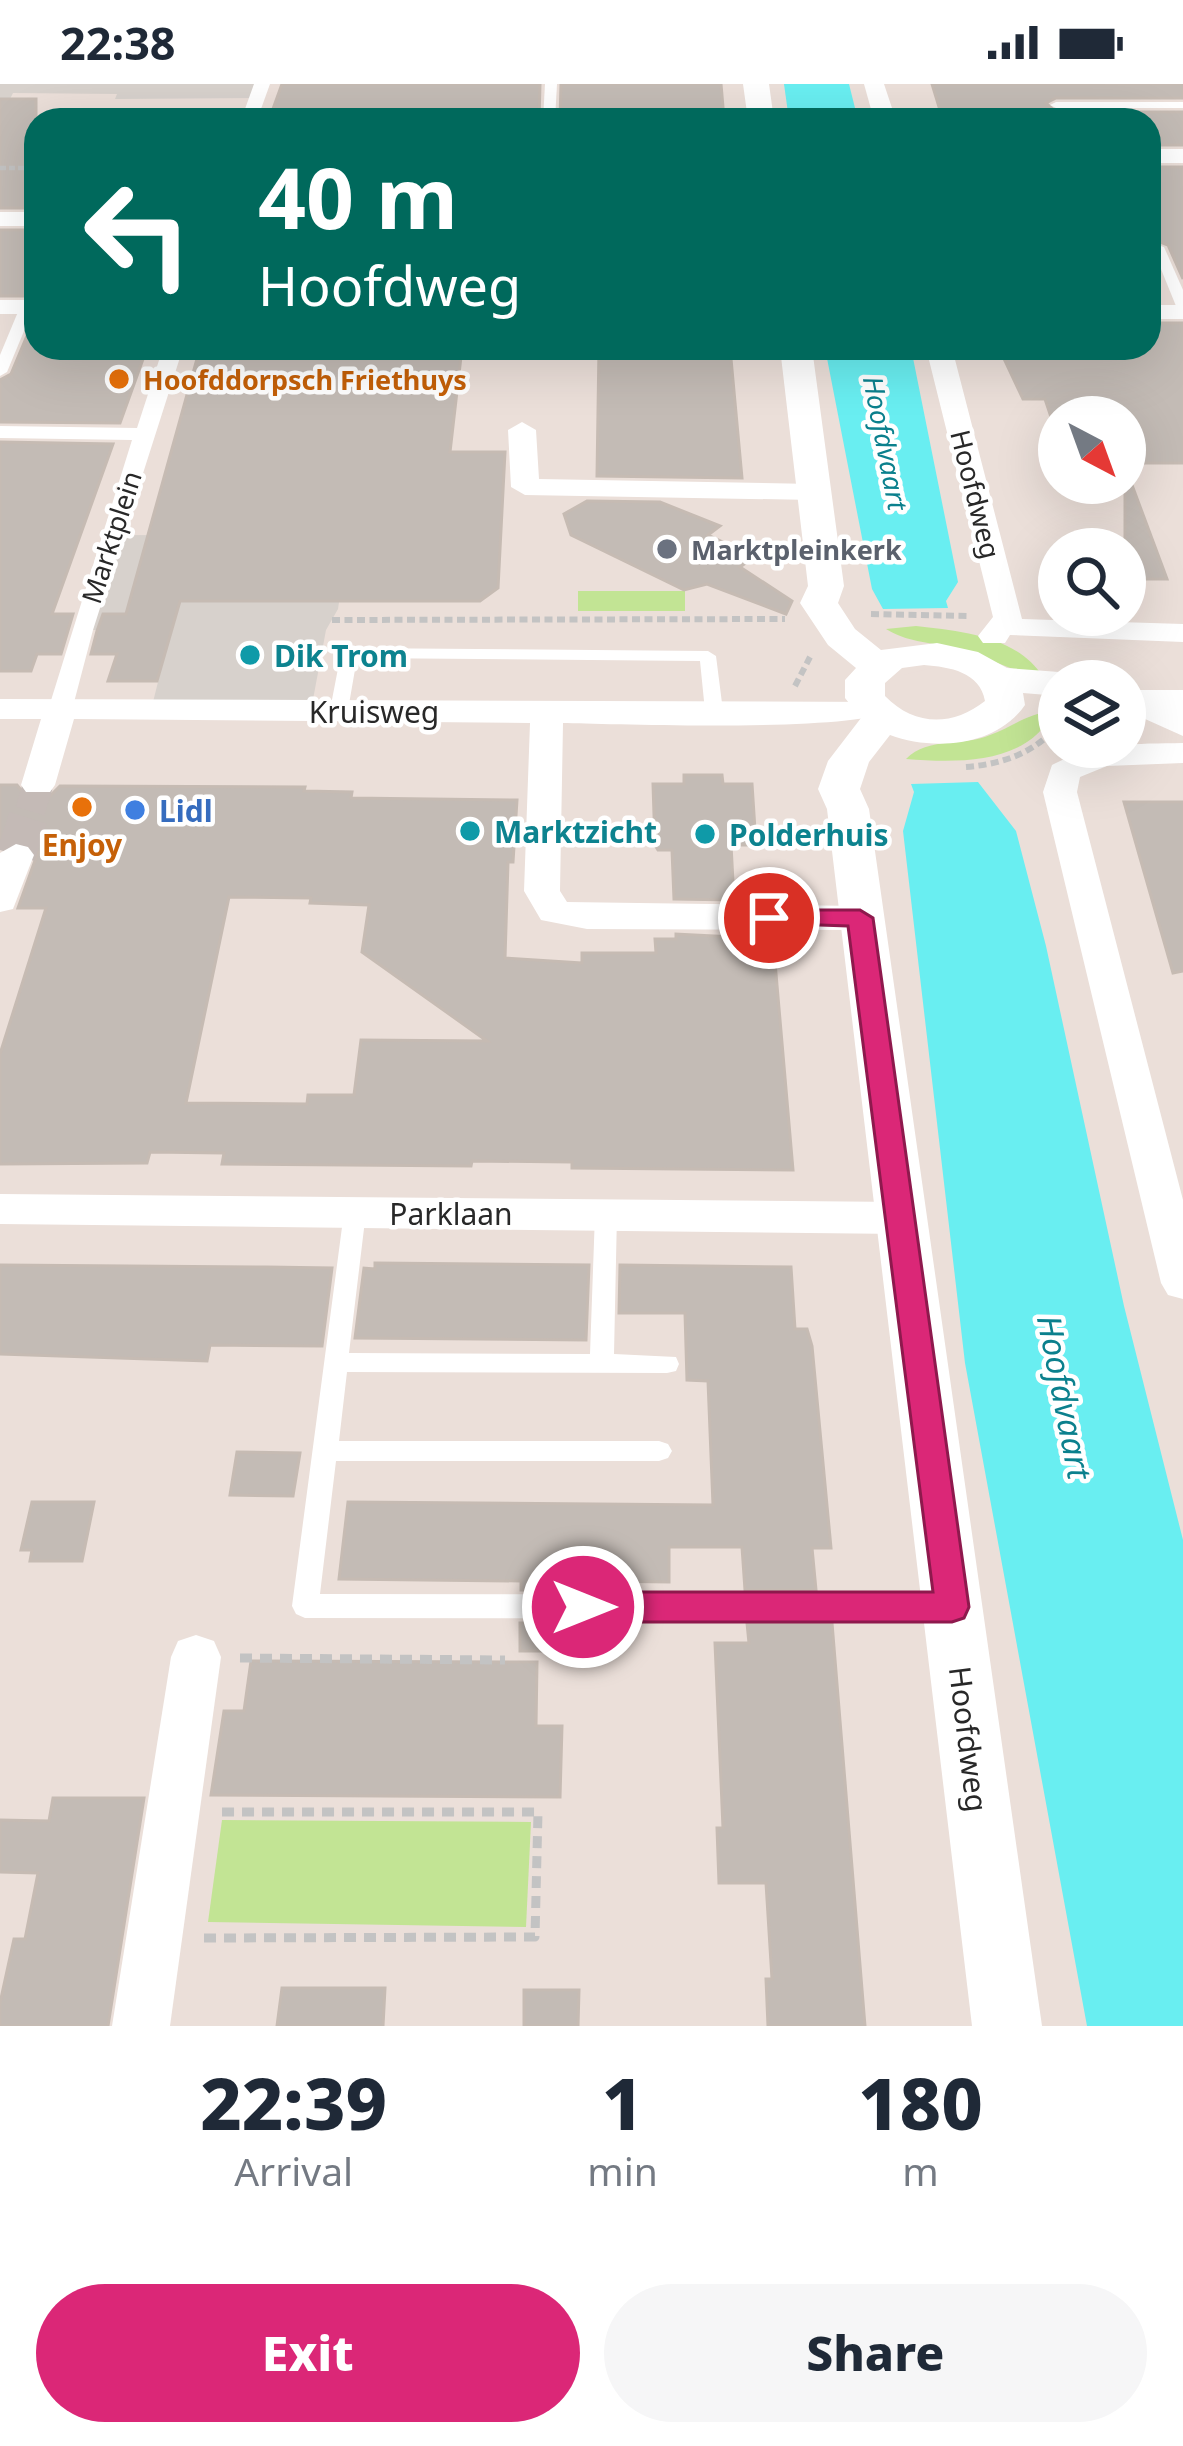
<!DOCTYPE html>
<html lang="en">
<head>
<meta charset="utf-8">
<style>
	body { margin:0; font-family:"Noto Sans",sans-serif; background:#f6f6f7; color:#1f2937; height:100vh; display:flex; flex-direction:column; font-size:45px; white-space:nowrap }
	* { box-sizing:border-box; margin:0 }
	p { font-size:39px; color:#747a83 }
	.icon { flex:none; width:66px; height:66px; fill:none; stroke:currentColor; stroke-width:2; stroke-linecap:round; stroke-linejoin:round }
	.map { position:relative; height:1942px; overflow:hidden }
	.drawer { display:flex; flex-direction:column; background:#fff; flex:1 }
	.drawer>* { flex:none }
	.guide { position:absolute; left:24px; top:24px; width:1137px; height:252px; border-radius:36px; box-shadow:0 12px 48px #0002; background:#00695c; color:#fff; overflow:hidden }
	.needle { width:78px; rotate:139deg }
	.fabs { position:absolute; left:1038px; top:312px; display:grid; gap:24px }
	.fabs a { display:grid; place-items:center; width:108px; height:108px; border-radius:50%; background:#fff; box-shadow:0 12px 48px #0002; font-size:60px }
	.pin { position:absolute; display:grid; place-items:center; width:102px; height:102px; color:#fff; margin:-51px; border:6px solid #fff; border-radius:50%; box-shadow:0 3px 12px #0007 }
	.me { position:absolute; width:132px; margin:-66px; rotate:90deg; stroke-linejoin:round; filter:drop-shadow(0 0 9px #0008) }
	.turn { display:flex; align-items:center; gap:42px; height:252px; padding:0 36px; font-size:54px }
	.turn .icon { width:156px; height:156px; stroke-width:2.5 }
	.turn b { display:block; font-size:84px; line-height:102px }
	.eta { display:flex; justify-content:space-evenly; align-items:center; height:204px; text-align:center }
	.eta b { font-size:72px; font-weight:800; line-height:84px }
	.button { display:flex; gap:24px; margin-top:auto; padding:24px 36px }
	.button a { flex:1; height:138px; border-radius:72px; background:#db2777; color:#fff; font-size:48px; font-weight:800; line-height:138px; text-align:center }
	.button a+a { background:#f6f6f7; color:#1f2937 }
	.status { display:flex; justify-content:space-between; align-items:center; height:84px; padding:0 60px; background:#fff; direction:ltr }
	.status svg { height:33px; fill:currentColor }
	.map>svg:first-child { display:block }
	.green { fill:#c2e494 }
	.plaza { fill:#d7d1cc }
	.water { fill:#69eef1 }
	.pier { fill:#ebdfd9 }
	.building { fill:#c3bbb5; stroke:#c6bbb3; stroke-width:3; fill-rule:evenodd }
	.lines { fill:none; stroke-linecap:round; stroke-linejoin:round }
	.minor-tunnel-far1 { stroke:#c4bab6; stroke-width:30; stroke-dasharray:30 15; stroke-linecap:butt }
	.minor-tunnel { stroke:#c4bab6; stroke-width:39; stroke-dasharray:39 20; stroke-linecap:butt }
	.path-far2 { stroke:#c3c3c3; stroke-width:4.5; stroke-dasharray:6 3; stroke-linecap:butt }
	.path-far1 { stroke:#c3c3c3; stroke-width:6; stroke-dasharray:8 4.5; stroke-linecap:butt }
	.path { stroke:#c3c3c3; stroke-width:9; stroke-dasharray:12 8; stroke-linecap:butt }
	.service { fill:#fff; fill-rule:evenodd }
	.pedestrian { fill:#fff; fill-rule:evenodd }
	.minor { fill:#fff; fill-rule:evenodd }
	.tertiary { fill:#fff; fill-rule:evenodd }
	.route { fill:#db2777; stroke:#8e194d; stroke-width:3 }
	.food-dot { fill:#e8710a; stroke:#fff; stroke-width:4.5 }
	.worship-dot { fill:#6b7280; stroke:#fff; stroke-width:4.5 }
	.culture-dot { fill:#0f9aa8; stroke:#fff; stroke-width:4.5 }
	.shop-dot { fill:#3f7fe0; stroke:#fff; stroke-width:4.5 }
	.labels { text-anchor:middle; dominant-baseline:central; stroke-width:9; stroke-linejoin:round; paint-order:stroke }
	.far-food-label { font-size:27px; font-weight:bold; fill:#c56008; stroke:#fff; text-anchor:start }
	.far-water-label { font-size:27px; font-style:italic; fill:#0b808d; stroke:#fff }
	.far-street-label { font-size:27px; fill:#282828; stroke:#fff }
	.far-worship-label { font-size:27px; font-weight:bold; fill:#5b616d; stroke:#fff; text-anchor:start }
	.culture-label { font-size:30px; font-weight:bold; fill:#0d838f; stroke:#fff; text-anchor:start }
	.street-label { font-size:30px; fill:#282828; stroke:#fff }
	.shop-label { font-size:30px; font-weight:bold; fill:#366cbe; stroke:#fff; text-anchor:start }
	.food-label { font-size:30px; font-weight:bold; fill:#c56008; stroke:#fff }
	.water-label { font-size:33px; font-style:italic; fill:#0b808d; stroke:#fff }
</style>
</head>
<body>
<div class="status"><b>22:38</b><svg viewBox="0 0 49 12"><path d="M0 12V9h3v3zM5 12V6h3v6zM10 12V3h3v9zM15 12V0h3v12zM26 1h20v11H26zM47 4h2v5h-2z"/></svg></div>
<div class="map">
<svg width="1183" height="1942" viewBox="0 0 1183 1942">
	<rect width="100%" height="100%" fill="#ebdfd9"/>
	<g class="green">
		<rect x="578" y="507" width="107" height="20"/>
		<path d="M916 542C961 547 1017 552 1043 593 1010 587 983 571 951 563 927 558 907 558 886 545Z"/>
		<path d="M1054 627C1028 681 959 679 906 675 929 652 963 663 990 651 1014 642 1028 629 1054 627Z"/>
		<polygon points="222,1736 531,1738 526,1843 208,1838"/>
	</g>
	<g class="plaza">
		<polygon points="0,0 262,0 257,14 115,15 117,10 13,9 10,15 0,15"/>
		<polygon points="112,451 349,452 338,525 326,546 311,626 151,626 171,546 81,546"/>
	</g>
	<g class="water">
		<polygon points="784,0 849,0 858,36 789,36"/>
		<polygon points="825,264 911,264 958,498 946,517 948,524 883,525 872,505"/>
		<polygon points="978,698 1016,747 1046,862 1124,1222 1183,1456 1183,1942 1087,1942 965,1279 903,747 914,708 911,700"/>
	</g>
	<polygon class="pier" points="936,583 959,590 963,628 927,633 898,617 895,601 903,591"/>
	<g class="building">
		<polygon points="282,0 540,0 539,36 269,36"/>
		<polygon points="561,0 721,0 724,35 560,36"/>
		<polygon points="932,0 1183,0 1183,14 1056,14 1046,19 1056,28 1183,28 1183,61 1149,61 1149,36 943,36"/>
		<rect x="0" y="15" width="36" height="109"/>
		<polygon points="1149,83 1183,83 1183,195 1168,161 1155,156 1149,159"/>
		<rect x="0" y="146" width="36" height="66"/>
		<polygon points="34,235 36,264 147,264 120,339 0,338 0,296 11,290"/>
		<polygon points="1149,239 1183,239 1183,379 1125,379 1125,333 1051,333 1045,315 1023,315 999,264 1149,264"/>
		<polygon points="200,264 462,264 450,368 505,368 498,504 480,517 180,517 157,597 108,597 117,570 91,570 97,547 103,530 126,530"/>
		<polygon points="599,264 730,264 742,394 597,392"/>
		<polygon points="0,358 113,360 52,530 73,530 61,570 37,570 31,587 0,587"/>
		<polygon points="1129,393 1167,495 1125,495 1125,394"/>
		<polygon points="587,417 660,418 720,442 708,451 748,470 740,475 747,478 740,483 792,517 786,530 707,500 684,506 571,451 564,430"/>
		<polygon points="684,691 722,691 723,700 752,700 756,761 731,761 734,816 674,815 672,766 658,766 655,761 653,700 684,700"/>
		<path d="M0 701H17L26 712H50L60 702 305 703 304 707 352 708 351 714 517 716 513 778H508L505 874 582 879V869H656L655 855H676V850L773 855 793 1086 572 1084V1078L472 1077 471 1082 222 1080 224 1069 150 1068 147 1079 0 1080V970L46 824H18L38 768 29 759 17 756 0 764ZM229 813 311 814 310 819 369 821 362 868 487 957 361 956 354 1011H308L307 1020 186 1019Z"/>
		<polygon points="1124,718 1183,718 1183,887 1173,889"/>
		<polygon points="375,1179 589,1181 586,1256 355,1254 364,1184 375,1185"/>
		<polygon points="0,1181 266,1183 332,1184 322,1262 210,1261 207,1277 0,1270"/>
		<polygon points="620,1181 791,1183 795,1245 807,1245 812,1262 831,1464 812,1464 816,1506 745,1506 742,1463 669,1463 669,1498 593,1497 592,1506 521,1506 521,1497 339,1495 348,1418 713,1421 708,1297 687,1296 685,1229 619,1229"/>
		<polygon points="237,1368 300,1369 293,1412 230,1411"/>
		<polygon points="32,1418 94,1418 82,1477 30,1477 32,1466 21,1466"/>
		<polygon points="520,1539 589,1539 586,1567 520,1567"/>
		<polygon points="747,1539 832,1539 865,1942 768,1942 766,1895 772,1895 766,1799 719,1799 717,1744 723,1744 715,1559 749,1559"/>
		<polygon points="251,1577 537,1578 536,1642 562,1642 560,1713 211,1711 224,1627 244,1627"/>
		<polygon points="53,1714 144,1714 108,1942 0,1942 0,1919 14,1855 25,1855 38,1789 0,1788 0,1736 49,1737"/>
		<polygon points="282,1904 385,1904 383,1942 277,1942"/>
		<polygon points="524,1906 579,1906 578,1942 524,1942"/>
	</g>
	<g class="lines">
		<polyline class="minor-tunnel-far1" points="30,727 38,701"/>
		<polyline class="minor-tunnel" points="16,771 31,724"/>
		<polyline class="path-far2" points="0,84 36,84"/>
		<g class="path-far1">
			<polyline points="871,530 970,532"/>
			<polyline points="332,536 785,535"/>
			<polyline points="795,602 810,573"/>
			<path d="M966 683C1003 680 1035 669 1059 640"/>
		</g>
		<g class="path">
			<polyline points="240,1574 505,1576"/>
			<polyline points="204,1854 535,1853 538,1728 217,1728"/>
		</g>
		<g class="service">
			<polygon points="545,0 557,0 555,36 543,36"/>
			<polygon points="1183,18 1183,24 1056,24 1050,21 1056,18"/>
			<polygon points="1154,160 1164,163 1183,206 1183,226 1176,222 1152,163"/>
			<polygon points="27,219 34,223 7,288 0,292 0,271 20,223"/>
			<polygon points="349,564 708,567 716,572 723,627 714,632 705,627 700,577 357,574 348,626 339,631 330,626 341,569"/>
			<polygon points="355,1120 363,1122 366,1128 349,1269 590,1270 595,1130 598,1124 614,1124 617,1130 614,1270 676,1273 679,1280 676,1287 667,1289 347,1288 339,1357 659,1357 668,1360 672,1367 668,1374 659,1377 336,1377 320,1510 951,1511 960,1515 964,1523 960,1531 951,1535 305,1534 296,1530 292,1522 344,1128 347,1122"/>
		</g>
		<g class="pedestrian">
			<polygon points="254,0 270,0 257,36 241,36"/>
			<polygon points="163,264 183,264 93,546 72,626 69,631 51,631 48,626 132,356 0,354 0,342 137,344"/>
		</g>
		<g class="minor">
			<polygon points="864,0 884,0 896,36 874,36"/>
			<rect x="1149" y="65" width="34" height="14"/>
			<rect x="0" y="128" width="36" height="14"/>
			<rect x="0" y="216" width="36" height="14"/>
			<rect x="1149" y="221" width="34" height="14"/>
			<polygon points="926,264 952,264 1022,535 1183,540 1183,558 1010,551 1005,559 983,559 978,552 993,533"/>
			<polygon points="522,338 536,346 539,395 814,400 828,408 814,416 525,411 511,403 508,346"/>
			<polygon points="1135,608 1183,629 1183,652 1125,626 1125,611"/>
			<path d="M0 615 884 618 889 625C870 649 609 640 563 639L560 807 567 818 860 822 873 826 878 834 873 842 860 846 587 845 541 836 524 807 530 639 74 635 55 701 50 708H26L21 701 41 635H0Z"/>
			<path d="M1183 659V679L1107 682 1080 693 1077 708 1183 1116V1215L1168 1211 1161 1199 1043 708 1052 681C1095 658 1136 660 1183 659Z"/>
			<polygon points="16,760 28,763 34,771 13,825 0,828 0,769"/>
			<polygon points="0,1110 902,1118 917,1123 923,1134 917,1145 902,1150 0,1140"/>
			<polygon points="196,1551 214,1557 221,1573 170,1942 112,1942 171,1573 178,1557"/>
		</g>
		<g class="tertiary">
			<polygon points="743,0 769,0 774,36 748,36"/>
			<path d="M780 264H812L844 502 838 519 855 545 881 566 937 559 978 568 1007 584 1059 588 1077 597H1059V612L1023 609 1025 621C996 663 933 667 890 651L869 678 860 705 869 725 1042 1942H972L827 725 818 705 828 677 861 634 845 614V596L856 584 828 561 800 519 808 502ZM924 581C950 583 980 588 985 617 952 643 914 642 885 612V599L902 584Z"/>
			<rect x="1125" y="606" width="58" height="24"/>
		</g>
	</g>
	<polygon class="route" points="769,826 860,826 873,834 969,1523 964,1534 952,1538 583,1538 570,1533 565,1523 570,1512 583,1508 933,1508 848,842 760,839 756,834 760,828"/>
	<g class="food-dot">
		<circle cx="119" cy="295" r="12"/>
		<circle cx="82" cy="723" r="12"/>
	</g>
	<circle class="worship-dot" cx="667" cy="465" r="12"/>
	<g class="culture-dot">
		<circle cx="250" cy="571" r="12"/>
		<circle cx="470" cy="747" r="12"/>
		<circle cx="705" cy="750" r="12"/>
	</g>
	<circle class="shop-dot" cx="135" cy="726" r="12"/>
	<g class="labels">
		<g class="far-food-label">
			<text x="143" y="295">Hoofddorpsch Friethuys</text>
		</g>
		<g class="far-water-label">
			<text transform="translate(886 359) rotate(79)">Hoofdvaart</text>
		</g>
		<g class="far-street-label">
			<text transform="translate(976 410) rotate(76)">Hoofdweg</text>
			<text transform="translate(111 453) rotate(-72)">Marktplein</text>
		</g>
		<g class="far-worship-label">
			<text x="691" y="465">Marktpleinkerk</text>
		</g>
		<g class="culture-label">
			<text x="274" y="571">Dik Trom</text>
			<text x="494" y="747">Marktzicht</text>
			<text x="729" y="750">Polderhuis</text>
		</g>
		<g class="street-label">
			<text x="374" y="627">Kruisweg</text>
			<text x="451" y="1129">Parklaan</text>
			<text transform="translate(969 1655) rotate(83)">Hoofdweg</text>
		</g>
		<g class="shop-label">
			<text x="159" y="726">Lidl</text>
		</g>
		<g class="food-label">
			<text x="82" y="760">Enjoy</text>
		</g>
		<g class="water-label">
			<text transform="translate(1065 1313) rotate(79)">Hoofdvaart</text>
		</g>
	</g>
</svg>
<div class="fabs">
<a><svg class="needle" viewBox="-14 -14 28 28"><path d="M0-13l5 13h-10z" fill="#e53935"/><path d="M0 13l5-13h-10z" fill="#747a83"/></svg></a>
<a><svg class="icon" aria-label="search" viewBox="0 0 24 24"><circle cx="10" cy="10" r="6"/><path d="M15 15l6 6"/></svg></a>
<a><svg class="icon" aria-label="layers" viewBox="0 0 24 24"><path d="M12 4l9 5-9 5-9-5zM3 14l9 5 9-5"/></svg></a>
</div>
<div class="pin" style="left:769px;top:834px;background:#d93025"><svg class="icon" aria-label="arrive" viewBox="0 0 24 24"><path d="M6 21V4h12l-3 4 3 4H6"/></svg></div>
<svg class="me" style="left:583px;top:1523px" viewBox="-20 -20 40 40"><circle r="17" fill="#db2777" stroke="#fff" stroke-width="3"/><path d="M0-11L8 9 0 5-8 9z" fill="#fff"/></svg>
<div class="guide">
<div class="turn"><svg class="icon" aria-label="left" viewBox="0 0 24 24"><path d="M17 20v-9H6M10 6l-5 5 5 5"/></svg><div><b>40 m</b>Hoofdweg</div></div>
</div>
</div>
<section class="drawer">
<div class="eta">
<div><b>22:39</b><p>Arrival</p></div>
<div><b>1</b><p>min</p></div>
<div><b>180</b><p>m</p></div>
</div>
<div class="button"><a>Exit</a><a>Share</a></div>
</section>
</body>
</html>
